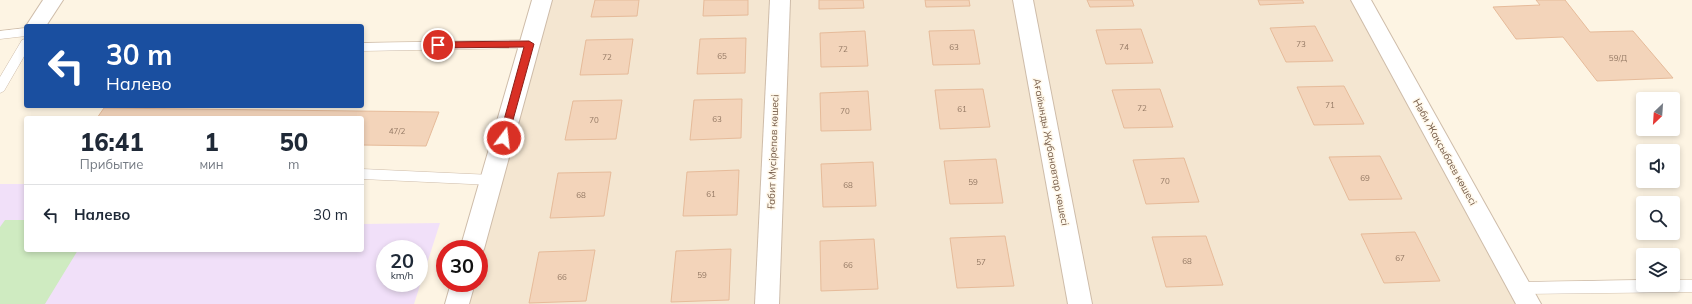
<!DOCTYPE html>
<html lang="ru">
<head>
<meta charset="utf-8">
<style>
	body { margin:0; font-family:Mulish,sans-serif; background:#f6f6f7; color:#1f2937; height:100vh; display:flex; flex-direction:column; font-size:15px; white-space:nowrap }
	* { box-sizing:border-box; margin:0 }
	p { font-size:13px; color:#747a83 }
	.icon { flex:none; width:22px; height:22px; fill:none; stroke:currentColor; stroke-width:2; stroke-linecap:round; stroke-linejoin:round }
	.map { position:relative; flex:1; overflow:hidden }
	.details { position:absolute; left:24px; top:116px; width:340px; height:136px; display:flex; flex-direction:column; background:#fff; border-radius:4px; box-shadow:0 2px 6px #0003 }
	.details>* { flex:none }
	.banner { position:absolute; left:24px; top:24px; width:340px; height:84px; border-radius:4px; box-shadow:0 2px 6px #0003; background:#1a4fa0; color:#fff; overflow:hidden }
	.needle { width:26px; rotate:205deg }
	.fabs { position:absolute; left:1636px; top:92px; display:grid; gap:8px }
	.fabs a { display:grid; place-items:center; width:44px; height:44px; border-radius:4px; background:#fff; box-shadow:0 2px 6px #0003; font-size:20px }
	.speed { position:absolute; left:376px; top:240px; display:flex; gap:8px; font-size:20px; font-weight:700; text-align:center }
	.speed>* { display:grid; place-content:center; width:52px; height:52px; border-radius:50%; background:#fff; box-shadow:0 2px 6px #0003; line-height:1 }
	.speed small { font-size:10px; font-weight:400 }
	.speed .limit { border:6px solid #d22; background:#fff; color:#111 }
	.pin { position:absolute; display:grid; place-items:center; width:34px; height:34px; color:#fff; margin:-17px; border:2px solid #fff; border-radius:50%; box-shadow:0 1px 4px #0007 }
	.me { position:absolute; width:44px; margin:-22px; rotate:15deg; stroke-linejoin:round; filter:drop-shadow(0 0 3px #0008) }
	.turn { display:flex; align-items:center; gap:14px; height:84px; padding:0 16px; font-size:18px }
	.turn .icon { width:52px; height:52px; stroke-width:2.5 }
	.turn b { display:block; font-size:28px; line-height:34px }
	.eta { display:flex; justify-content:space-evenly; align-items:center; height:68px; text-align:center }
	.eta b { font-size:24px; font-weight:800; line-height:28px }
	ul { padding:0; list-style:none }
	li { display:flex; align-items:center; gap:12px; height:60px; padding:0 16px; border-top:1px solid #e0e1e3 }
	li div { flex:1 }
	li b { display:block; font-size:15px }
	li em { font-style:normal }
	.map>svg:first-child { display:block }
	.residential { fill:#f4e6d1 }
	.education { fill:#f1e0f9; fill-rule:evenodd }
	.green { fill:#cfebc1 }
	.building { fill:#f3d4ba; stroke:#e6bb9a }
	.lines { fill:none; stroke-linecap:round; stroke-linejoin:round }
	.service-casing { stroke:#cebca9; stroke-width:1 }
	.minor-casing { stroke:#cebca9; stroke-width:2 }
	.tertiary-casing { stroke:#cebca9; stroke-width:2 }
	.service { fill:#fff; fill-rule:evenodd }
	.minor { fill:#fff; fill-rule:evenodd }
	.tertiary { fill:#fff; fill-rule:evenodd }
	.route { fill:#d93025; stroke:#8d1f18 }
	.labels { text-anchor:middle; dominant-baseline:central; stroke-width:3; stroke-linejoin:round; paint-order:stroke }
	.number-label { font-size:8px; fill:#947964 }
	.street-label { font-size:10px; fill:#755b48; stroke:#fff8ea }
</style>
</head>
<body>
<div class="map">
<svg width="1692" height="304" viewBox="0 0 1692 304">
	<rect width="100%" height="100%" fill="#fdf4e3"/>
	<polygon class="residential" points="542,0 1361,0 1529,304 457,304 463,283 479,283 479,249"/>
	<path class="education" d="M0 184H26V250H362V224L440 223 414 304H0ZM385 249H419V283H385Z"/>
	<polygon class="green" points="5,220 26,220 26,250 78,250 45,304 0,304 0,227"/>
	<g class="building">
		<polygon points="595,0 639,0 637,16 591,17"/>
		<polygon points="704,0 748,0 748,15 703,16"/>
		<polygon points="819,0 863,0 864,8 819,9"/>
		<polygon points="925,0 969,0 970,6 926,7"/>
		<polygon points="1087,0 1132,0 1134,6 1090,7"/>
		<polygon points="1258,0 1302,0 1304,3 1260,5"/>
		<polygon points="1536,0 1565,0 1590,32 1633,31 1673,78 1597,81 1563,37 1516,39 1493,7 1540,5"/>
		<polygon points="1315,26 1333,61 1286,62 1270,28"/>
		<polygon points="1141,29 1153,63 1106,64 1096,30"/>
		<polygon points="974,30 980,64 933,65 929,31"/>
		<polygon points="865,31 868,66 821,67 820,33"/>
		<polygon points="746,38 745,73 697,74 700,39"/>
		<polygon points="633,39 628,74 580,75 586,40"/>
		<polygon points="1344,86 1364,124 1314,125 1297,87"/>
		<polygon points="983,89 990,127 940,129 935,90"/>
		<polygon points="1160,89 1173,127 1124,128 1112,90"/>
		<polygon points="868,91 871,130 821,131 820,93"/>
		<polygon points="742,99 741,138 690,140 694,100"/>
		<polygon points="622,100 616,139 565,140 573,101"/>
		<polygon points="104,108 439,112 426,146 362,145 362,118 97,118"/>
		<polygon points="1380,156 1402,199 1349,200 1329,157"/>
		<polygon points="1184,158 1199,202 1146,204 1133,160"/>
		<polygon points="996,159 1003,203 950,204 944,161"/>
		<polygon points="873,162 876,206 823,207 821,164"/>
		<polygon points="739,170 737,215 683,216 687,172"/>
		<polygon points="611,172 604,216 550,218 558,173"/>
		<polygon points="1415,232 1440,281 1384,283 1361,234"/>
		<polygon points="1005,236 1014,286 957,288 950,238"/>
		<polygon points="1206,236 1223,285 1166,287 1152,237"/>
		<polygon points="874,239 878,289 821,291 820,241"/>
		<polygon points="731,249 729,300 671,302 676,251"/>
		<polygon points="595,250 586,301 529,303 539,252"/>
	</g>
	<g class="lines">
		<g class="service-casing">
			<g id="service">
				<polygon points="26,28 26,36 0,39 0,31"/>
				<polygon points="26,39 26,53 4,91 0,93 0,77 22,40"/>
				<polygon points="529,40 533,41 535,44 533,47 529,48 362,51 362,43"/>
				<polygon points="362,169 492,175 497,176 499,180 497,184 492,185 362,179"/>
				<polygon points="1643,280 1643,285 1673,285 1673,280 1692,280 1692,292 1520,294 1515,292 1513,288 1515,284 1520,282"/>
			</g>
		</g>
		<g class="minor-casing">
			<g id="minor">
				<polygon points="43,0 63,0 46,26 26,26"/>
				<polygon points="532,0 552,0 484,249 479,257 479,249 460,249"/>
				<polygon points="770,0 790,0 779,304 755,304"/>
				<polygon points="1351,0 1371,0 1541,304 1516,304"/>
				<polygon points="451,283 475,283 469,304 445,304"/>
			</g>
		</g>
		<g class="tertiary-casing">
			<polygon id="tertiary" points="1013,0 1033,0 1092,304 1068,304"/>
		</g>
		<use href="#service" class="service"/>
		<use href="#minor" class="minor"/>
		<use href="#tertiary" class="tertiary"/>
	</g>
	<polygon class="route" points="529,41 534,44 508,138 504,141 499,138 524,47 438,48 434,45 438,42"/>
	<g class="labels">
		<g class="number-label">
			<text x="1301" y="44">73</text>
			<text x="954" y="47">63</text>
			<text x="1124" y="47">74</text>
			<text x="843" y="49">72</text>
			<text x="722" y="56">65</text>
			<text x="607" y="57">72</text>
			<text x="1618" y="58">59/Д</text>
			<text x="1330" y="105">71</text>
			<text x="1142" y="108">72</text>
			<text x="962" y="109">61</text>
			<text x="845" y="111">70</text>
			<text x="717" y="119">63</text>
			<text x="594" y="120">70</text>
			<text x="397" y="131">47/2</text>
			<text x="1365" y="178">69</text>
			<text x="1165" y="181">70</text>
			<text x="973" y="182">59</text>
			<text x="848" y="185">68</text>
			<text x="711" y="194">61</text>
			<text x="581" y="195">68</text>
			<text x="1400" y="258">67</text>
			<text x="1187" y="261">68</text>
			<text x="981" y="262">57</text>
			<text x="848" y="265">66</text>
			<text x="702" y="275">59</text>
			<text x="562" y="277">66</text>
		</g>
		<g class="street-label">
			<text transform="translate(773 152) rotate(-88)">Ғабит Мүсірепов көшесі</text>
			<text transform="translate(1051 152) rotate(79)">Ағайынды Жұбановтар көшесі</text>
			<text transform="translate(1445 152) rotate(61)">Нәби Жақсыбаев көшесі</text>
		</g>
	</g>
</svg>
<div class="fabs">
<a><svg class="needle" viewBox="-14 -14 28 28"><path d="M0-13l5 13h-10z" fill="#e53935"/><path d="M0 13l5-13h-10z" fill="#747a83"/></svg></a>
<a><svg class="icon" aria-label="sound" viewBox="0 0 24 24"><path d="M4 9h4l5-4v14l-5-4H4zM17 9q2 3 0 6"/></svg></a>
<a><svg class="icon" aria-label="search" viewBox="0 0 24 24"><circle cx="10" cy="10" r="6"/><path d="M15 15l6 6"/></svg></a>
<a><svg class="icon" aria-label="layers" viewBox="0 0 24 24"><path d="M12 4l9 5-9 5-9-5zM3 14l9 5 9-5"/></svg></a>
</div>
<div class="speed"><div>20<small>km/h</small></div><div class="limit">30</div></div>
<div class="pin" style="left:438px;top:45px;background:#d93025"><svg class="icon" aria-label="arrive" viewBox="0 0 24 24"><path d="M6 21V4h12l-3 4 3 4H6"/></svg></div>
<svg class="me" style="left:504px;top:138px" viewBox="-20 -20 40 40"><circle r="17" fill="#d93025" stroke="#fff" stroke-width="3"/><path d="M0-11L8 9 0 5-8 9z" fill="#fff"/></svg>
<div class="banner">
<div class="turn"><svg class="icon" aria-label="left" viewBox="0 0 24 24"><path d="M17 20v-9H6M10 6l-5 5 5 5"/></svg><div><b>30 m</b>Налево</div></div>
</div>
<section class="details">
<div class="eta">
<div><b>16:41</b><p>Прибытие</p></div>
<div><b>1</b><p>мин</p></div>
<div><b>50</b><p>m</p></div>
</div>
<ul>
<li><svg class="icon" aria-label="left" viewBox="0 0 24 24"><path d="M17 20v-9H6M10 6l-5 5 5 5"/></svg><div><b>Налево</b></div><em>30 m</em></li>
</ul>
</section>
</div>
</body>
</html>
